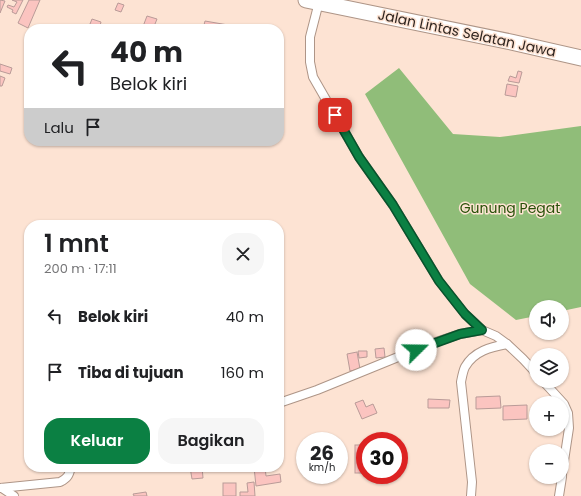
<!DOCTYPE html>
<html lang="id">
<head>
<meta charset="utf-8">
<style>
	body { margin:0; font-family:Poppins,sans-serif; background:#f6f6f6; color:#202124; height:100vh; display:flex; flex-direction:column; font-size:15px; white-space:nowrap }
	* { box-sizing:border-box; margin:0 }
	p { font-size:13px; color:#757577 }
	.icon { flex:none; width:22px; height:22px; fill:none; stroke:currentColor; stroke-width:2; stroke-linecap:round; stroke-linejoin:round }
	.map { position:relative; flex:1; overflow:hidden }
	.side { position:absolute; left:24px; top:220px; width:260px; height:252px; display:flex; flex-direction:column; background:#fff; border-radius:16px; box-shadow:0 1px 3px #0004 }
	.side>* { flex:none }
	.hud { position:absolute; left:24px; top:24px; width:260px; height:122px; border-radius:16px; box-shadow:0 1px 3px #0004; background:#fff; color:#202124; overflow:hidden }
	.buttons { position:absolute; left:529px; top:300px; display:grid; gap:8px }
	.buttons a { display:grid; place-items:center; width:40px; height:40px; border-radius:50%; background:#fff; box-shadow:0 1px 3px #0004; font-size:20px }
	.speed { position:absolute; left:296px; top:432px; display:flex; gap:8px; font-size:20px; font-weight:700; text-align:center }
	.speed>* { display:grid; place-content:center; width:52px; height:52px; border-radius:50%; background:#fff; box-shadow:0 1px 3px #0004; line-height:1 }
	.speed small { font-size:10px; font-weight:400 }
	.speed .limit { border:6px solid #d22; background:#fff; color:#111 }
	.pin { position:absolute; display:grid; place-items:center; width:34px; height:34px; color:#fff; margin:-17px; border-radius:8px; box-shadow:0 2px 6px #0006 }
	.me { position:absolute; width:44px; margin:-22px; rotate:68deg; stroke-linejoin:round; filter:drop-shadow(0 0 3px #0008) }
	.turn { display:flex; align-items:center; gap:14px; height:84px; padding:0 20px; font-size:18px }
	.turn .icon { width:52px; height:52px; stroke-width:2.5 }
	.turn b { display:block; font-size:28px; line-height:34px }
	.then { display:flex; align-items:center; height:38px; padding:0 20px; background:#0003; gap:8px; font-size:15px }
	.round { display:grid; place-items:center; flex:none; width:42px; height:42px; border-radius:16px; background:#f6f6f6 }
	.head { display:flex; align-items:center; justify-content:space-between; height:68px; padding:0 20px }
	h1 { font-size:24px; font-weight:600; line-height:30px }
	.primary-button { display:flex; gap:8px; margin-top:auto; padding:8px 20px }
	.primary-button a { flex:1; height:46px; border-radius:16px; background:#0b8043; color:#fff; font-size:16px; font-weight:600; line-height:46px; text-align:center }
	.primary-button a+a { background:#f6f6f6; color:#202124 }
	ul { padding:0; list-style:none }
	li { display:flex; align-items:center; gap:12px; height:56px; padding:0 20px }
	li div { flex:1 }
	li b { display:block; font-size:15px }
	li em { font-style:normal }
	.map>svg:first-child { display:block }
	.forest { fill:#90bd79 }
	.building { fill:#fbc4c0; stroke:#b99b98 }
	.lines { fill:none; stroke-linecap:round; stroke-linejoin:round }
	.street-casing { stroke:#ae9587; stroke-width:10 }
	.highway-casing { stroke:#ae9587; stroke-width:17 }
	.street { stroke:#fff; stroke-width:8 }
	.highway { stroke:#fff; stroke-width:15 }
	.route-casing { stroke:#07532c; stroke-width:10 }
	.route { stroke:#0b8043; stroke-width:7 }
	.labels { text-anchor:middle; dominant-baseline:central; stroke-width:3; stroke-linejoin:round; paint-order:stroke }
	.street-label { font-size:14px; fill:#2f2520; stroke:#fde3d3 }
	.park-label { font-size:14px; fill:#295109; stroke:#fde3d3 }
</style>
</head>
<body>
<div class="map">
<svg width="581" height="496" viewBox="0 0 581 496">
	<rect width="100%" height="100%" fill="#fde3d3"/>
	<polygon class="forest" points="399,68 453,134 500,137 581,126 581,307 562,311 562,307 536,307 536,316 516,320 470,284 365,94"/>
	<g class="building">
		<polygon points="0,0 5,1 0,13"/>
		<polygon points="12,0 23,0 16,14 12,12 13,10 7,7 8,5 14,7 17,2"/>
		<polygon points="29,0 40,0 28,28 18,23"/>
		<polygon points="118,3 124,5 121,12 115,10"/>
		<polygon points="147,16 157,19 153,29 142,29"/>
		<polygon points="92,19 101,22 99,29 88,29"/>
		<polygon points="205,21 228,25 228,29 203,29"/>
		<polygon points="0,64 12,68 10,74 0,71"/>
		<polygon points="518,71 522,72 519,83 508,81 510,76 516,78"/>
		<polygon points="0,76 5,78 2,86 0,86"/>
		<polygon points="507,84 518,86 516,97 505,95"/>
		<polygon points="384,348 385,357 376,358 375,349"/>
		<polygon points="358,351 367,351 367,357 359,358"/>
		<polygon points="357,352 360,369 350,371 347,354"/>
		<polygon points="500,396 501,408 476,409 476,397"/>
		<polygon points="428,399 450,400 449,408 428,408"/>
		<polygon points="363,400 366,407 373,404 377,413 362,419 355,403"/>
		<polygon points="527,405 527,419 503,420 503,406"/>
		<rect x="355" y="445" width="10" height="28"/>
		<polygon points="190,467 202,467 203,478 192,479"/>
		<polygon points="254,467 265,467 266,476 280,474 281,482 256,486"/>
		<polygon points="254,482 255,496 240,496 240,492 248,492 247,483"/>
		<rect x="223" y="483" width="13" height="13"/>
		<polygon points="146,492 147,496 134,496 133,494"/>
	</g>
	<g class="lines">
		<g class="street-casing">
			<g id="street">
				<polyline points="319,2 310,37 310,62 313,77 359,157 393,205 439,281 465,314 482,330"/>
				<polyline points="543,381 564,404 568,413 569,428 562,474"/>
				<polyline points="279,403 317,390 430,344 460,334 482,330 496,336 507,344 523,359 536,373"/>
				<path d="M0 488 60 482C68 478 69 475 71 467"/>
				<polyline points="2,488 14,496"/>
				<path d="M471 496 472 482 461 382C462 377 463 371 465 367 474 351 491 347 507 344"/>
				<polyline points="559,496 562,477"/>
			</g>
		</g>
		<g class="highway-casing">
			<polyline id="highway" points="306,0 511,42 581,58"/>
		</g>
		<use href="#street" class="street"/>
		<use href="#highway" class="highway"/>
	</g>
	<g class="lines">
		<g class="route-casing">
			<polyline id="route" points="335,115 359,157 393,205 439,281 465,314 482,330 460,334 416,350"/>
		</g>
		<use href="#route" class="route"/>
	</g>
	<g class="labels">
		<g class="street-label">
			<text transform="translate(467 33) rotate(12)">Jalan Lintas Selatan Jawa</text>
		</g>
		<g class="park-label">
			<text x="510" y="208">Gunung Pegat</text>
		</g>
	</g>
</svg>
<div class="buttons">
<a><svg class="icon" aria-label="sound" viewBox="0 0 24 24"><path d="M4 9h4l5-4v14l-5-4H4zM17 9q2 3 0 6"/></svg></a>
<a><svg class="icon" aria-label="layers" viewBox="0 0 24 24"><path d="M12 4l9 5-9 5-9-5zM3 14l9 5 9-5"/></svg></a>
<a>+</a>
<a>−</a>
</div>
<div class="speed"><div>26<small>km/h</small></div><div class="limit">30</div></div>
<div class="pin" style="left:335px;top:115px;background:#d93025"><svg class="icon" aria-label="arrive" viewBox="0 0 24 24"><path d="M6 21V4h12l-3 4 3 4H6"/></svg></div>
<svg class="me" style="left:416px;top:350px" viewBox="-20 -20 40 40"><circle r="19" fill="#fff"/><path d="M0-13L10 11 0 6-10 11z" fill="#0b8043"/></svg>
<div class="hud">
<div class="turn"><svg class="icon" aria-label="left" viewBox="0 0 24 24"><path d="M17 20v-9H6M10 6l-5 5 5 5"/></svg><div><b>40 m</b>Belok kiri</div></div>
<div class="then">Lalu<svg class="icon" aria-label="arrive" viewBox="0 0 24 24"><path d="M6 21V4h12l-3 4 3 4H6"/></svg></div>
</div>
<section class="side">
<div class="head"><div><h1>1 mnt</h1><p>200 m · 17:11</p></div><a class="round"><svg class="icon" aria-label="close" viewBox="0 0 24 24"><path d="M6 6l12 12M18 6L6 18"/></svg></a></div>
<ul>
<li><svg class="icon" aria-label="left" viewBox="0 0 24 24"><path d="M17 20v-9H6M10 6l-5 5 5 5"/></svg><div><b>Belok kiri</b></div><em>40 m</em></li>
<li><svg class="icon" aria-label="arrive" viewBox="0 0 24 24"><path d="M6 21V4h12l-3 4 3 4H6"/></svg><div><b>Tiba di tujuan</b></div><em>160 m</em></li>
</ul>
<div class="primary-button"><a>Keluar</a><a>Bagikan</a></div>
</section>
</div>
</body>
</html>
